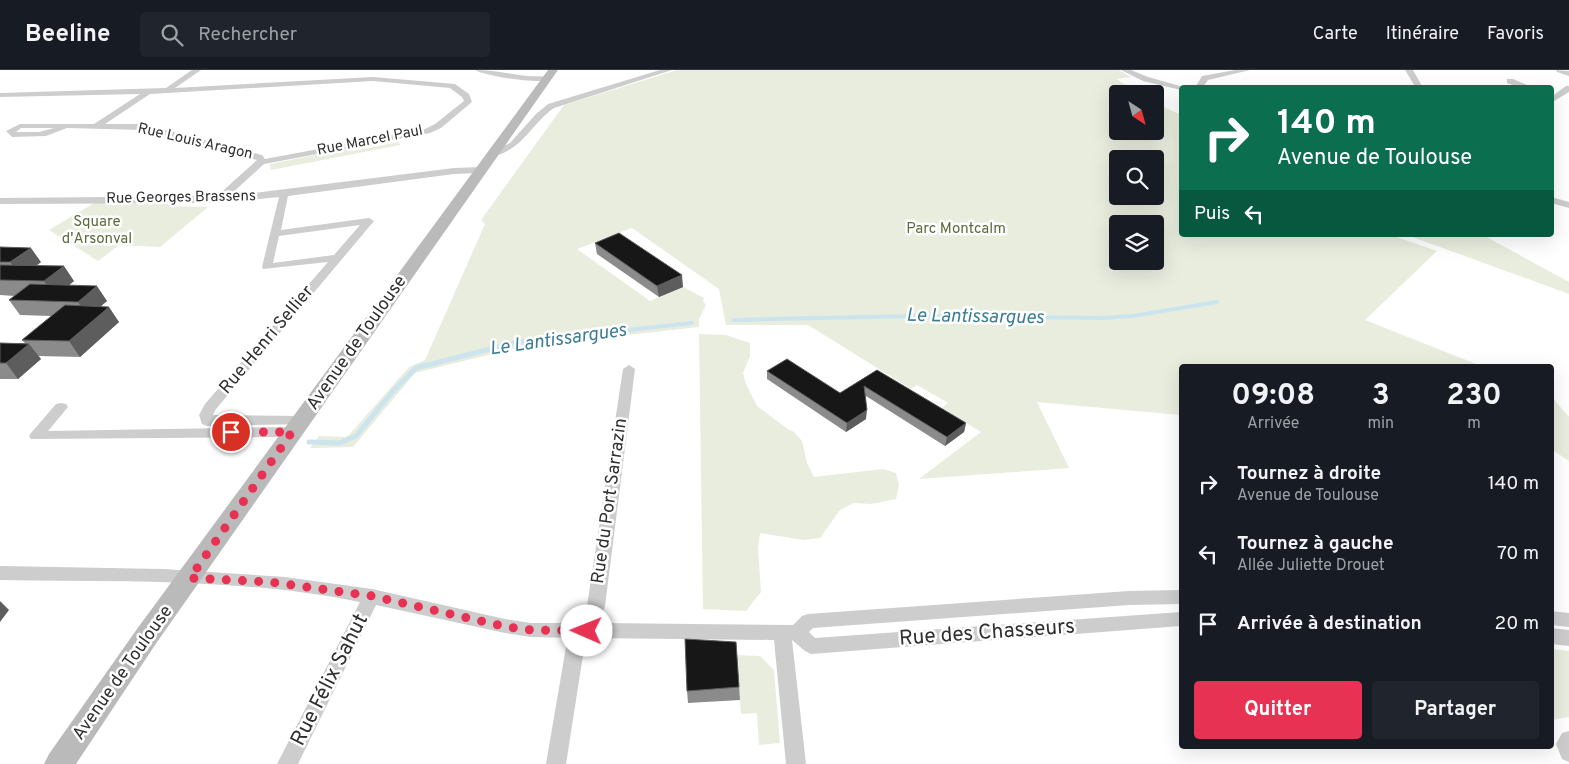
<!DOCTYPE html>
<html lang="fr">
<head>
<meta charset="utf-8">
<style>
	body { margin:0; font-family:Overpass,sans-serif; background:#20242c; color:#f1f3f6; height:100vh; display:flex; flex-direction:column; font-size:19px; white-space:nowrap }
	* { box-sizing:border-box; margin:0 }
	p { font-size:16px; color:#9ea1a6 }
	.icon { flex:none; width:28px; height:28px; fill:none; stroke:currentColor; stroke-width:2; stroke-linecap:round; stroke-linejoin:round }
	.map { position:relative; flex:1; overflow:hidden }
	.drawer { position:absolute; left:1179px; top:294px; width:375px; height:385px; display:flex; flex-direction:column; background:#171b24; border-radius:5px; box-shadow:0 5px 20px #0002 }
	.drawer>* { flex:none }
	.top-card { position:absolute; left:1179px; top:15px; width:375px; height:152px; border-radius:5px; box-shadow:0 5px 20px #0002; background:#0b6e4f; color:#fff; overflow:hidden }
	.needle { width:32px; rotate:144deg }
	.fabs { position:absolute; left:1109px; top:15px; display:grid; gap:10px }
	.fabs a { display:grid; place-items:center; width:55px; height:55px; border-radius:5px; background:#171b24; box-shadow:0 5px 20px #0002; font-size:25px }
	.pin { position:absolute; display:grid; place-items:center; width:42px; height:42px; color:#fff; margin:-21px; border:2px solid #fff; border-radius:50%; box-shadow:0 1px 5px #0007 }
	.me { position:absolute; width:55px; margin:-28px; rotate:271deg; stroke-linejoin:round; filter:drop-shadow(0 0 4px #0008) }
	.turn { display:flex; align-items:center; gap:18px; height:105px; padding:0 15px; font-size:22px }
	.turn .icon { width:65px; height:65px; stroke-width:2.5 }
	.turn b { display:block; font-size:35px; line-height:42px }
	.then { display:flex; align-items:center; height:48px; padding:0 15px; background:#0003; gap:10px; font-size:19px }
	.eta { display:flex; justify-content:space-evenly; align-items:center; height:85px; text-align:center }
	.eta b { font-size:30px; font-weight:700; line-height:35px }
	.cta { display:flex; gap:10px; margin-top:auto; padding:10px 15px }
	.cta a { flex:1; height:58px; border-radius:5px; background:#e73254; color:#fff; font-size:20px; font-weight:700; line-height:58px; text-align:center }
	.cta a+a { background:#20242c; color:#f1f3f6 }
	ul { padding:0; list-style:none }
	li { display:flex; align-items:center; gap:15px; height:70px; padding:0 15px }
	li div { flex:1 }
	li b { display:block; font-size:19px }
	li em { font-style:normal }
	header { display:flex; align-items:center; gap:30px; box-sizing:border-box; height:70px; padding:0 25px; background:#171b24; border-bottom:1px solid #363941 }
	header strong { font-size:24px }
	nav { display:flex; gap:28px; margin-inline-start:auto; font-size:18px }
	.search { width:350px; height:45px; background:#20242c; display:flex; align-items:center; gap:12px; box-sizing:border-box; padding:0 18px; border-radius:5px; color:#9ea1a6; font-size:19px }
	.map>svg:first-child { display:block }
	.green { fill:#e8edde; fill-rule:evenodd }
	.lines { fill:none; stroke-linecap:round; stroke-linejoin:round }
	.stream-far1 { stroke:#cbe4ed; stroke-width:4 }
	.stream { stroke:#cbe4ed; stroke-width:5 }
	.street { fill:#cdcdcd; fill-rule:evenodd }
	.secondary { fill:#bababa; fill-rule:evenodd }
	.wall { fill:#8b8b8b }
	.shaded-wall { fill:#5d5d5d }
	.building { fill:#171717; stroke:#5d5d5d }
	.route { stroke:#e73254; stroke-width:9; stroke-dasharray:0 16.2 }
	.labels { text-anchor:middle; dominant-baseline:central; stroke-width:5; stroke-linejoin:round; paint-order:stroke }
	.far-street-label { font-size:15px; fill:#303030; stroke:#fff }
	.far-park-label { font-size:15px; fill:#596d3c; stroke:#fff }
	.street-label { font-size:18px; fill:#303030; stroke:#fff }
	.water-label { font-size:19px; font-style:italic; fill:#3c7c94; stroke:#fff }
	.near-street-label { font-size:21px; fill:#303030; stroke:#fff }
</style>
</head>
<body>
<header>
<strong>Beeline</strong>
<div class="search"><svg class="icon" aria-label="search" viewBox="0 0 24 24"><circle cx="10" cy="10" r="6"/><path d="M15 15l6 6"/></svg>Rechercher</div>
<nav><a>Carte</a><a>Itinéraire</a><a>Favoris</a></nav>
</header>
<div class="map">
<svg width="1569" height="694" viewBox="0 0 1569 694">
	<rect width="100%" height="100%" fill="#fff"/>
	<g class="green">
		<path d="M677 0H1119L1131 7 1116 9 1140 24H1118V61H1155V33L1181 45V165H1391L1437 181 1365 250 1481 296H1181V345L1037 332 1069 398 919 409 981 362 942 338 948 333 917 315 911 319 808 255H726L719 219 632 158 577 179 650 231 683 217 704 228 703 231 706 235 699 249V257L520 277 415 303 353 377 310 378 319 366 345 367 349 365 409 297 425 290 485 154 481 150 564 35ZM1118 89H1155V126H1118ZM1118 154H1155V191H1118Z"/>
		<polygon points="399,72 400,75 271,100 270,94 352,78 353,81"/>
		<polygon points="94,133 172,134 160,144 170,136 208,137 160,177 119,175 98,191 49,160"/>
		<polygon points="1407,165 1483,165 1569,212 1569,224"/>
		<polygon points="699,264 726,265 750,273 750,286 743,303 746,314 757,336 789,360 793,361 802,371 807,393 814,407 883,399 896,403 899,415 896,429 871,434 853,433 840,440 820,468 803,470 760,463 758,478 761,522 746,541 703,539"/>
		<polygon points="1551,326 1569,347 1569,391 1551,379"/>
		<polygon points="1551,579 1569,581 1569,647 1551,650"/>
		<polygon points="736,585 760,586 774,600 780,673 759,675 757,643 741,644"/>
	</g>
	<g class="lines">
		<g class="stream-far1">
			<polyline points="733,250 912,246 1102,248 1133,246 1217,232"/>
			<polyline points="619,261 692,253"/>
		</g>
		<polyline class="stream" points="309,372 340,373 356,366 394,320 416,298 518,272 631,260"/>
		<g class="street">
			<path d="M192 0H201L175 18 373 7 455 14 469 24 472 32 441 58 430 63 264 94 229 126 454 98 481 97 486 100 481 103 454 104 288 126 281 160 369 148 374 151 216 339 213 345 301 346 306 348 308 351 306 354 207 356 202 354 199 345 205 334 328 192 263 199 262 197 279 127 219 133 0 134V128L217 126 257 90 143 60 67 58 46 66 12 67 6 61 20 54H94L140 24 0 27V23L166 18ZM373 11 450 18 462 27 464 31 435 54 425 59 265 89 262 85 143 54H105L150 24ZM21 58H54L39 62H16ZM360 155 334 185 273 193 279 166Z"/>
			<path d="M475 0C493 0 510 4 527 6 535 7 544 5 551 9 541 15 485 6 475 0Z"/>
			<path d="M660 0H672L554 38C530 55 524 79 492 87L488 84 510 73 536 44 548 34Z"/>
			<polygon points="1121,0 1131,0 1148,7 1187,18 1181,18 1181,20 1143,11"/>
			<polygon points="1235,0 1250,0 1208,10 1202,18 1195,18 1202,6"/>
			<polygon points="1405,0 1413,0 1423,18 1416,18"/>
			<polygon points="1556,0 1569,1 1569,6 1557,2"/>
			<polygon points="1507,9 1513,9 1534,18 1522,18 1507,13"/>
			<polygon points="1566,16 1569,16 1569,22 1551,33 1551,27"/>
			<polygon points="1551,127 1569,132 1569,138 1551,133"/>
			<path d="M629 295 635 299 605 536 599 553 793 555 802 546 808 544 1129 521 1181 520V534L1129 535 813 558 809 562 815 568 1181 542V556L811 584 805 581 792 570 806 694H786L774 570 592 568 584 579 566 694H546L566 577 571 568 531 567 505 563 376 535 298 694H277L360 532C243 508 120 512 0 510V496L163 499 285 507 372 519 505 549 531 553H581L587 536 623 299Z"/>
			<polygon points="61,333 66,334 68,337 48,361 292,357 297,359 299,362 297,365 292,367 31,369 29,366 31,363 56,334"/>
			<polygon points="1551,541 1569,543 1569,557 1551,555"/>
			<polygon points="1551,558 1569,560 1569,576 1551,574"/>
			<polygon points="1569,661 1569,692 1562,689 1556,674 1562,663"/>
		</g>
		<polygon class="secondary" points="548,0 558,0 155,575 76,694 44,694 49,684 137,559"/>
	</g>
	<g class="wall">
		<polygon points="595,173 683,217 659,227 597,184"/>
		<polygon points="0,192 41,192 36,196 74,211 69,215 107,231 101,236 119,252 80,287 38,286 41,289 18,309 0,309 0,273 25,273 22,270 51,246 20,245 9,230 15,226 0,225"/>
		<polygon points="877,300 966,353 964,362 945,376 866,326 866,349 846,362 767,309 767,301 840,323"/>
		<polygon points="736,572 740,630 688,633 687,621"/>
	</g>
	<g class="shaded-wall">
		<polygon points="31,178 41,192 21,207 10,192"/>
		<polygon points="64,196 74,211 55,227 44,211"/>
		<polygon points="682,205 683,217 659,227 657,216"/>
		<polygon points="97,216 107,231 88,247 78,232"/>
		<polygon points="109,237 119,252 80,287 69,271"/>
		<polygon points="29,274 41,289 18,309 6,293"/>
		<polygon points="867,340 866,349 846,362 847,353"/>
		<polygon points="966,353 964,362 945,376 947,367"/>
		<polygon points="0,531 9,540 0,552"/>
	</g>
	<g class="building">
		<polygon points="619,163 682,205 657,216 595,173"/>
		<polygon points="0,177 31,178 10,192 0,192"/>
		<polygon points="0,195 64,196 44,211 0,210"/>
		<polygon points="30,214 97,216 78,232 9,230"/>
		<polygon points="65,235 109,237 69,271 22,270"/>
		<polygon points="0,273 29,274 6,293 0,293"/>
		<polygon points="787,289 840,323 877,300 966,353 947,367 864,316 867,340 847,353 767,301"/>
		<polygon points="685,569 736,572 739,617 687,621"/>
	</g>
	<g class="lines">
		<polyline class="route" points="231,362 292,362 190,508 270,512 372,526 507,557 531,560 587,561"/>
	</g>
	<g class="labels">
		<g class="far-street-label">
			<text transform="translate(370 71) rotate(-11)">Rue Marcel Paul</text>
			<text transform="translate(195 72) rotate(13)">Rue Louis Aragon</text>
			<text transform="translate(181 128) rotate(-1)">Rue Georges Brassens</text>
		</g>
		<g class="far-park-label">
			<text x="97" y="152">Square<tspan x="97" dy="17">d'Arsonval</tspan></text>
			<text x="956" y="159">Parc Montcalm</text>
		</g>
		<g class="street-label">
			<text transform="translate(267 270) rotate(-50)">Rue Henri Sellier</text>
			<text transform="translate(357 273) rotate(-55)">Avenue de Toulouse</text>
			<text transform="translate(610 431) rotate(-82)">Rue du Port Sarrazin</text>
			<text transform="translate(123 603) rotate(-55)">Avenue de Toulouse</text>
		</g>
		<g class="water-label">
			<text transform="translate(975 247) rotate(1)">Le Lantissargues</text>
			<text transform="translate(558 270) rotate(-8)">Le Lantissargues</text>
		</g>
		<g class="near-street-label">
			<text transform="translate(987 563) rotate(-4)">Rue des Chasseurs</text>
			<text transform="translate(330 610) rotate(-63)">Rue Félix Sahut</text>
		</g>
	</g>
</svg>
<div class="fabs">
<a><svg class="needle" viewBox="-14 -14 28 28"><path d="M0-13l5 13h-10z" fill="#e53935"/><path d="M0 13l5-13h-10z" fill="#9ea1a6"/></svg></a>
<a><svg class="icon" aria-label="search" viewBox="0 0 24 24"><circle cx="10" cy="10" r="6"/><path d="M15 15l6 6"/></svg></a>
<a><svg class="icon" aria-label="layers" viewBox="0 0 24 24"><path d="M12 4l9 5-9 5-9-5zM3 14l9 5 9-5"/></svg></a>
</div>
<div class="pin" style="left:231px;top:362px;background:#d93025"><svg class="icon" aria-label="arrive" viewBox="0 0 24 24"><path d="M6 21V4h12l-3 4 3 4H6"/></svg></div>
<svg class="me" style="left:587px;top:561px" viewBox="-20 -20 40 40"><circle r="19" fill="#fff"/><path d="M0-13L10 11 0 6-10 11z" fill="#e73254"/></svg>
<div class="top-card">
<div class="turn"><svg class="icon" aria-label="right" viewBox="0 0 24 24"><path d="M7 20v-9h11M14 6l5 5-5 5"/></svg><div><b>140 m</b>Avenue de Toulouse</div></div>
<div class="then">Puis<svg class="icon" aria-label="left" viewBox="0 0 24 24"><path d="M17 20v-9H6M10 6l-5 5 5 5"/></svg></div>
</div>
<section class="drawer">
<div class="eta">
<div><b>09:08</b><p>Arrivée</p></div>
<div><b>3</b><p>min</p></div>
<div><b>230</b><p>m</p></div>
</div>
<ul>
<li><svg class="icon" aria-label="right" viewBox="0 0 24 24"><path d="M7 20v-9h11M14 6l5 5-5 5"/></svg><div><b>Tournez à droite</b><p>Avenue de Toulouse</p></div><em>140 m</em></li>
<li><svg class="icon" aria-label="left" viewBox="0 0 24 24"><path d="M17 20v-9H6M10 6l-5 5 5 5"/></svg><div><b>Tournez à gauche</b><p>Allée Juliette Drouet</p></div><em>70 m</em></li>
<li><svg class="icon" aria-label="arrive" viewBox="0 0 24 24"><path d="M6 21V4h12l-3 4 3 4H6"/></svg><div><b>Arrivée à destination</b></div><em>20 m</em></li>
</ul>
<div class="cta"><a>Quitter</a><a>Partager</a></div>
</section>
</div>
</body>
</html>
